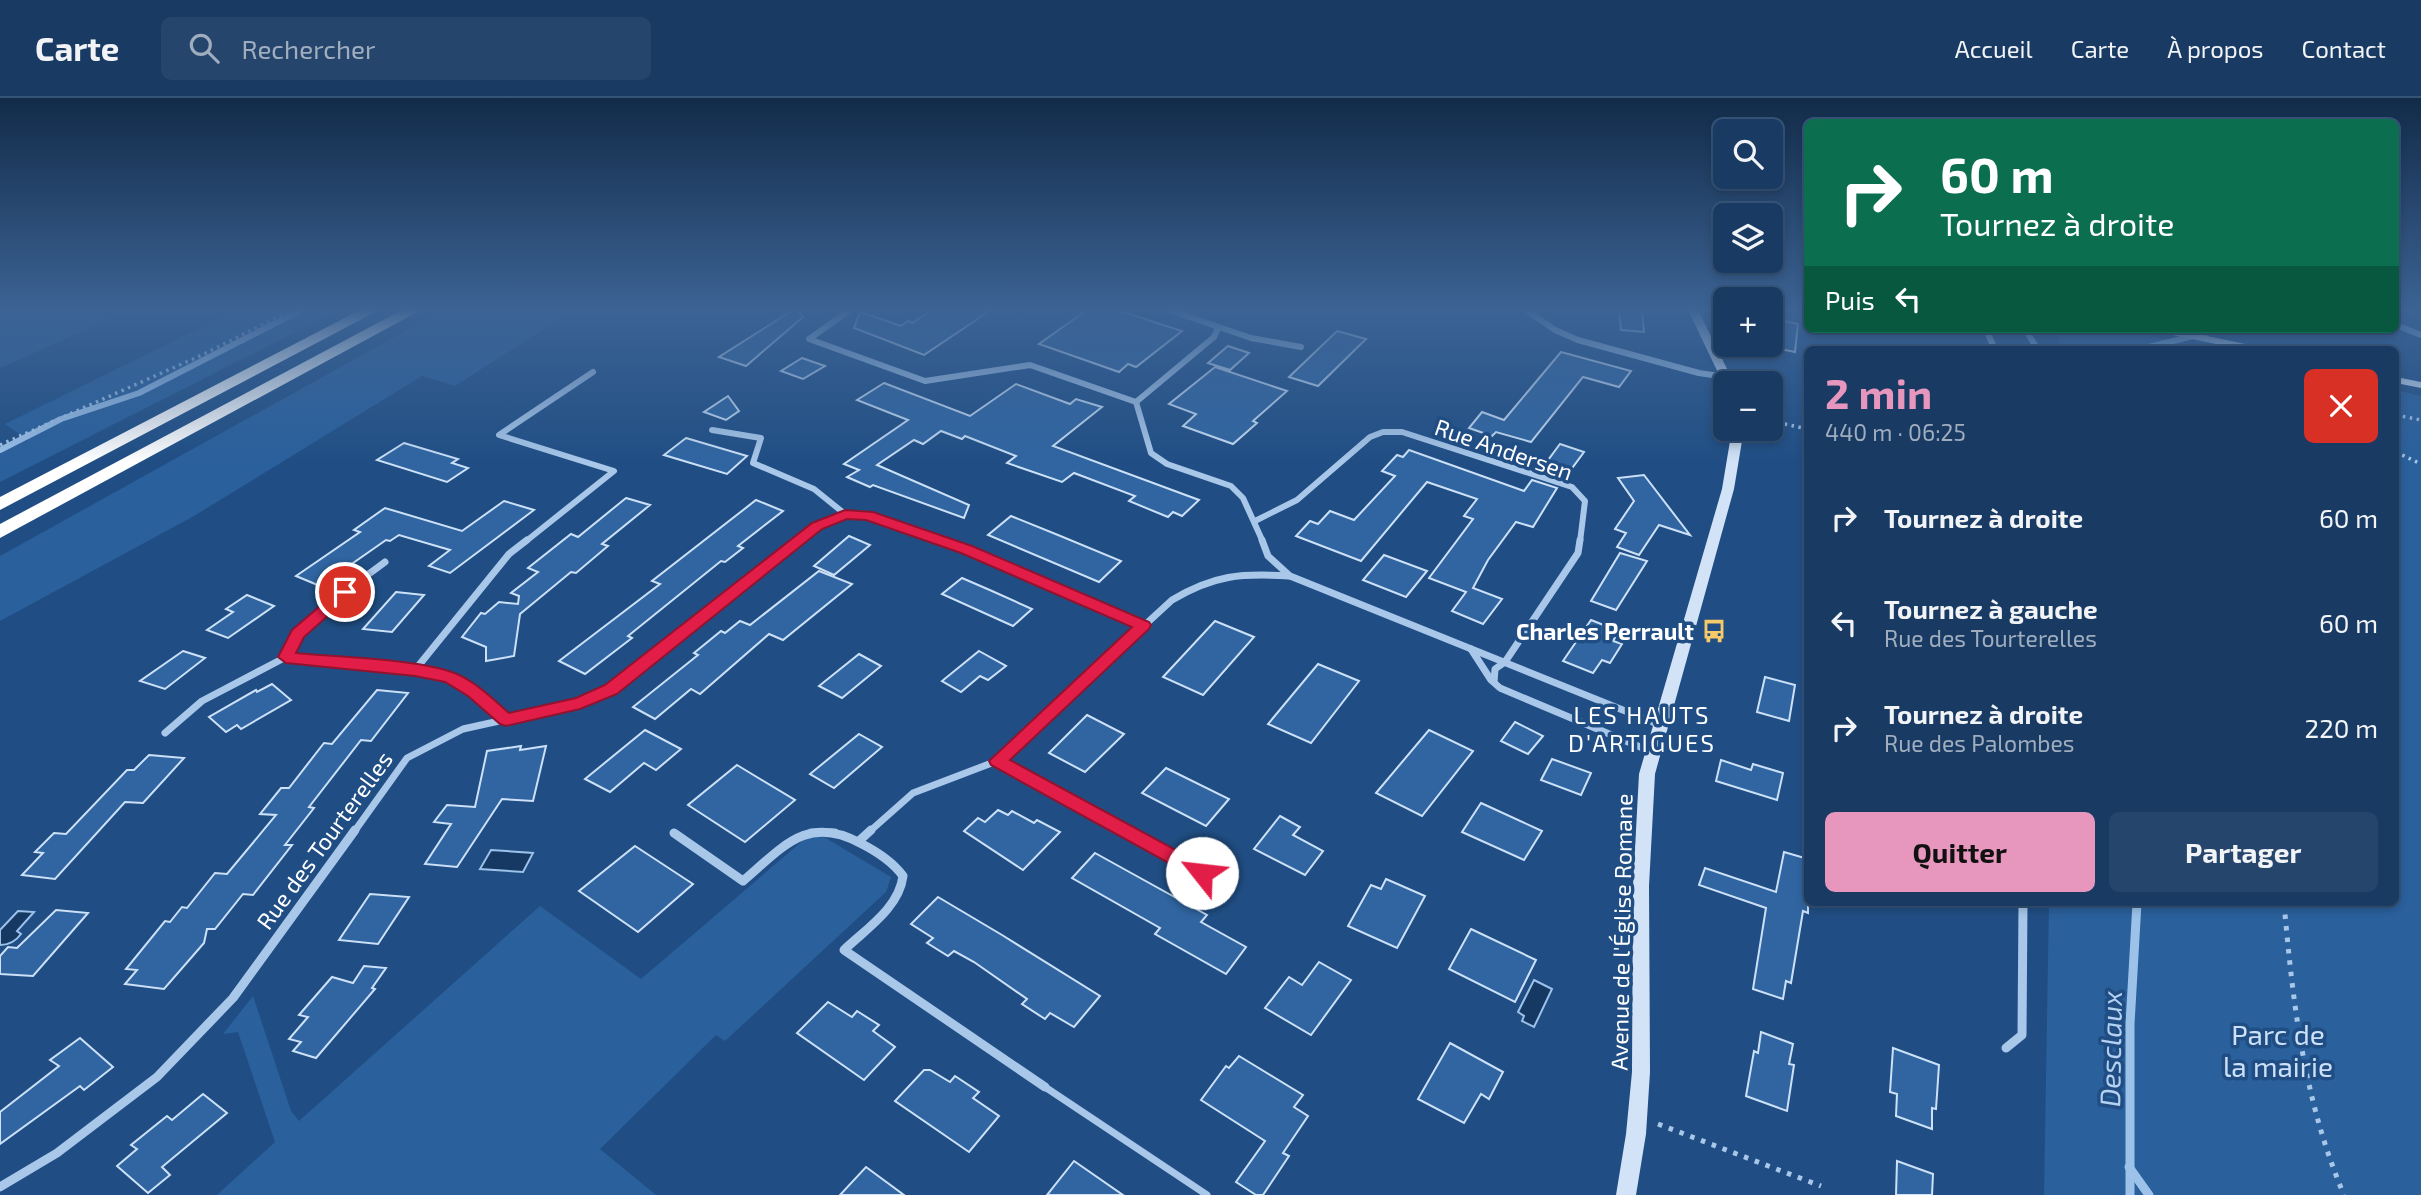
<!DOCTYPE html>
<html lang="fr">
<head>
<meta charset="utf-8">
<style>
	body { margin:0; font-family:"Exo 2",sans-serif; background:#25456c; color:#f1f3f6; height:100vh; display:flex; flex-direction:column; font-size:26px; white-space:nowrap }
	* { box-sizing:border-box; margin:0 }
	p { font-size:23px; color:#9fadbe }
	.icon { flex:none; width:38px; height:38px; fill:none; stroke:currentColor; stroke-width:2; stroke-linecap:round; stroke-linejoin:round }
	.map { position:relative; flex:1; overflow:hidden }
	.sheet { position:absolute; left:1804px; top:248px; width:595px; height:560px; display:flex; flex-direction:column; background:#183a63; border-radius:10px; box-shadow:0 4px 10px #0003,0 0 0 2px #365478 }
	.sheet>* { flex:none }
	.top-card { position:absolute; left:1804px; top:21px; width:595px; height:214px; border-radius:10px; box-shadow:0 4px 10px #0003,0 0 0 2px #365478; background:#0b6e4f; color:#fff; overflow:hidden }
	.buttons { position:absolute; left:1713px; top:21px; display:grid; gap:14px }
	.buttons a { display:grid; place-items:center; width:70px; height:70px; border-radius:10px; background:#183a63; box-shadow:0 4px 10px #0003,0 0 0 2px #365478; font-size:35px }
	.pin { position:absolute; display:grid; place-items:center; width:60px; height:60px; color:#fff; margin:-30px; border:4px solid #fff; border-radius:50%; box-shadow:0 2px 7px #0007 }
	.me { position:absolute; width:77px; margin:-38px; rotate:299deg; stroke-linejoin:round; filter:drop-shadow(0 0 5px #0008) }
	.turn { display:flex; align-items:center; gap:24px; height:147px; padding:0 21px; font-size:32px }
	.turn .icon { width:91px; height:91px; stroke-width:2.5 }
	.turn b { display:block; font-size:49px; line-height:60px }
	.then { display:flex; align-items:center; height:66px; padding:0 21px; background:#0003; gap:14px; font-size:26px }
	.round { display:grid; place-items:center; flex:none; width:74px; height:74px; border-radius:10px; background:#25456c }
	.overview { display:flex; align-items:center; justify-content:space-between; height:119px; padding:0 21px }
	h1 { font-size:42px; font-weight:700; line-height:52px; color:#e797bd }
	.action { display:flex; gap:14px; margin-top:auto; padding:14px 21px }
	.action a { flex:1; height:80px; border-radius:10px; background:#e797bd; color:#111; font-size:28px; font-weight:700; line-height:80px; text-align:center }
	.action a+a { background:#25456c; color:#f1f3f6 }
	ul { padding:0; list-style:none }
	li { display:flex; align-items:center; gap:21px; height:105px; padding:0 21px }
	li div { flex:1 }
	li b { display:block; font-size:26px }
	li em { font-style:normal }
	header { display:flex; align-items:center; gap:42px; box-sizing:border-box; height:98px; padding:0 35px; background:#183a63; border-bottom:2px solid #365478 }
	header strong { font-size:33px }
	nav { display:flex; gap:38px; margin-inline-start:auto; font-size:24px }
	.search { width:490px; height:63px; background:#25456c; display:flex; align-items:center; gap:18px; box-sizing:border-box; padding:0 24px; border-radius:10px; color:#9fadbe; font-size:26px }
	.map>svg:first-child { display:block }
	.green { fill:#2a609c }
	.water { fill:#163963; stroke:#9cc2ea; stroke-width:2 }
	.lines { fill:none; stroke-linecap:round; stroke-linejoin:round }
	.stream-far1 { stroke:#9cc2ea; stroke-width:6 }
	.stream { stroke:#9cc2ea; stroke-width:9 }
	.building { fill:#3065a1; stroke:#cce1f7; stroke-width:2 }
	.path-far1 { stroke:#a8c7e9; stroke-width:3.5; stroke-dasharray:2.5 4.5; stroke-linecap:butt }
	.path { stroke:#a8c7e9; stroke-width:5; stroke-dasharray:4.5 7; stroke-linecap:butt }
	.lane { stroke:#a8c7e9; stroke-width:7 }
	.street-far2 { stroke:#a8c7e9; stroke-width:6 }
	.street-far1 { stroke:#a8c7e9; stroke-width:7 }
	.street { stroke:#a8c7e9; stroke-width:9 }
	.secondary { fill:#d3e3f7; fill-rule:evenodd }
	.highway { fill:#fff; fill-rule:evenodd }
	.route { fill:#e11d48; stroke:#92132f; stroke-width:2 }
	.labels { text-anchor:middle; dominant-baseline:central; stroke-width:7; stroke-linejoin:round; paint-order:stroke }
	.street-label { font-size:23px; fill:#fff; stroke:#204e84 }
	.poi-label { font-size:23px; font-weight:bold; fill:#fff; stroke:#204e84; text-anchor:end }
	.neighbourhood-label { font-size:24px; letter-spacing:2px; fill:#fff; stroke:#204e84 }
	.near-park-label { font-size:28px; fill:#cce1f7; stroke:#204e84 }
	.near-water-label { font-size:28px; font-style:italic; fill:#b4d1f1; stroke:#204e84 }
</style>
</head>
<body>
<header>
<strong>Carte</strong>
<div class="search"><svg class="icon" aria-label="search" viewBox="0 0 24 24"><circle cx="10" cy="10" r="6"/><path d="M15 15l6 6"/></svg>Rechercher</div>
<nav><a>Accueil</a><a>Carte</a><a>À propos</a><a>Contact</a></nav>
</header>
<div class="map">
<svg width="2421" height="1097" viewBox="0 0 2421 1097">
	<rect width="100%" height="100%" fill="#204e84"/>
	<g class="green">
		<polygon points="0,212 86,212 110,221 0,270"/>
		<polygon points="237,212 339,212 0,384 0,354 28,342 5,326"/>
		<polygon points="443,212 574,212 455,288 422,278 194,418 0,523 0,458"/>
		<polygon points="2060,231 2118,231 2214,252 2059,252"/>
		<polygon points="2396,292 2421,298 2421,1097 2044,1097 2049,805 2396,805"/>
		<polygon points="824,739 891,779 886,794 725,943 716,937 600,1051 656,1097 217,1097 275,1044 238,934 223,936 253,898 291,1013 299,1023 540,808 641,881 806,740"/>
	</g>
	<g class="water">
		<polygon points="491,752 533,755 523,774 480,771"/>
		<path d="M18 813 34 814 17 833 21 836C16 843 9 847 0 847V832Z"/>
		<polygon points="1534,882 1552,891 1534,929 1522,923 1524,918 1518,914"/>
	</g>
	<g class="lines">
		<g class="stream-far1">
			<polyline points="2396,227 2421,237"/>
			<polyline points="2025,231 2038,252"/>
			<polyline points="2137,252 2221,231"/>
			<polyline points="0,352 61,321 139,295 301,212"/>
		</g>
		<g class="stream">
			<polyline points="2129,1069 2149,1097"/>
			<polyline points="2130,1097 2130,926 2137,805"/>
		</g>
	</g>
	<g class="building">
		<polygon points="793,212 798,212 803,219 746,268 719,259"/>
		<polygon points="932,212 991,212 924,257 854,230 860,214 901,228 908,223 912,225"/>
		<polygon points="1087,212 1117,212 1182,233 1136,269 1128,266 1119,274 1039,246"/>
		<polygon points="1619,212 1642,212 1644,234 1621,232"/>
		<polygon points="1779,222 1798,226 1795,254 1771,249"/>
		<polygon points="1337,233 1366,241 1318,288 1289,279"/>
		<polygon points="1228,248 1249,255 1230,272 1208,265"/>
		<polygon points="1561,254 1631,273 1619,289 1583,279 1531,344 1496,334 1492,338 1469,330 1482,314 1504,322"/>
		<polygon points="802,260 825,268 803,281 781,273"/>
		<polygon points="1215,269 1287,293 1253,323 1257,325 1233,346 1183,328 1196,316 1169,306"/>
		<polygon points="884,285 970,318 1016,286 1070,306 1076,301 1102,309 1053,348 1199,402 1182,418 1173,414 1168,419 1129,403 1135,398 1074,375 1062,384 1007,365 1016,358 965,338 962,341 941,333 923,346 914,342 877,367 969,407 964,420 873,387 870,389 847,379 859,372 844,366 908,322 857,302"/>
		<polygon points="728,298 739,313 726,322 704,314"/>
		<polygon points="686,340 747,358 727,376 664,357"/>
		<polygon points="404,345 458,361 452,365 468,370 447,384 377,362"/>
		<polygon points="1560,346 1584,354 1564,381 1540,373"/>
		<polygon points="1409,352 1524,393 1532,382 1557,390 1533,429 1516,424 1488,462 1473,490 1502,501 1483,526 1452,513 1466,494 1429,480 1473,421 1464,418 1477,401 1427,384 1361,463 1296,438 1310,423 1318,426 1330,413 1354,422 1395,378 1382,373 1397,357 1403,359"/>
		<polygon points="1644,377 1690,437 1659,427 1639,457 1617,449 1626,435 1615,431 1634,403 1618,380"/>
		<polygon points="626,400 650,407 602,446 608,448 576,475 571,474 520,516 514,558 486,563 486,549 462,539 481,515 485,516 499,504 518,506 519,498 511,495 538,474 528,470 571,436 578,439"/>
		<polygon points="756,402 783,413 738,448 743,450 725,464 721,463 628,538 632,540 585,576 559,563 660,486 652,483"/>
		<polygon points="504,403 534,412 450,475 429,468 450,452 399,437 390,443 386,442 320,488 296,478 360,434 354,432 385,410 462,433"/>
		<polygon points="1011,418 1058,437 1121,463 1099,484 988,437"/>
		<polygon points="849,438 870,447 834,477 814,468"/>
		<polygon points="1620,455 1647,463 1616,512 1591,503"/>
		<polygon points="1384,457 1427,473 1406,499 1363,482"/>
		<polygon points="819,473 852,486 783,542 769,536 700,596 691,591 655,621 633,609 698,557 694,555 721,533 725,535 740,523 750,527"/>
		<polygon points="962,480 992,493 1032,511 1013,528 942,496"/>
		<polygon points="396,494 424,497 392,534 363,531"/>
		<polygon points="247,497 274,508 228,540 207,532 233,514 226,511"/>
		<polygon points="1591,522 1619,533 1613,543 1622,546 1610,565 1602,562 1593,575 1563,563"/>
		<polygon points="1215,523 1254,539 1203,597 1163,579"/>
		<polygon points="183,553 205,560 165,591 140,583"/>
		<polygon points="979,553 1006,568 988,582 980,578 961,594 942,583"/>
		<polygon points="859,556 881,568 842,600 819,588"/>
		<polygon points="1318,566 1359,583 1311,645 1268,626"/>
		<polygon points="1765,579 1795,587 1789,623 1757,614"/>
		<polygon points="272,586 291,602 241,631 237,627 226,634 209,619 256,592 257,594"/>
		<polygon points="377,592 408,595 371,643 361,642 309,709 314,710 285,747 292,747 253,797 243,796 215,831 207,831 204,845 164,891 125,886 137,872 126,871 165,823 170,824 182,809 187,810 215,775 227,776 276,717 260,716 281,690 289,690 324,645 332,646"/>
		<polygon points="1087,617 1124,636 1085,674 1049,655"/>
		<polygon points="1515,624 1543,638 1528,656 1501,643"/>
		<polygon points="645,632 681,651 656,672 644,665 610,694 585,681"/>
		<polygon points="1429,632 1473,653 1422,718 1376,695"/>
		<polygon points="859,636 882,649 834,690 810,676"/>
		<polygon points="521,648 520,652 546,648 533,703 502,701 457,769 425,766 451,726 434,724 447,707 475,709 487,653"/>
		<polygon points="149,657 184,660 143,705 125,704 55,781 22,777 43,755 35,754 54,735 66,736 127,672 134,672"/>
		<polygon points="1552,661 1591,675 1581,697 1541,682"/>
		<polygon points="1721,662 1751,672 1753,666 1783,675 1777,702 1716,683"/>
		<polygon points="737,667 795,702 745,744 688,707"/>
		<polygon points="1166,670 1229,701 1206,728 1142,695"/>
		<polygon points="1481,705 1542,733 1524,762 1462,734"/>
		<polygon points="998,712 1008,717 1012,713 1034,725 1037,722 1060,734 1023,772 964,733 978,720 985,724"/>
		<polygon points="1280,718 1300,729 1293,737 1323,753 1305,777 1254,751"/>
		<polygon points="635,748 693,786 638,834 579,793"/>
		<polygon points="1784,754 1808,761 1808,815 1803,813 1791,885 1786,883 1783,901 1753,891 1766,810 1699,787 1705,770 1776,794"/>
		<polygon points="1095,755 1207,817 1201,824 1246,849 1226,876 1155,836 1160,830 1072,780"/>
		<polygon points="1386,781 1425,798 1397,850 1348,828 1371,787 1381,791"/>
		<polygon points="370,796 409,799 378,846 339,842"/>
		<polygon points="938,799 1002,837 1100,898 1074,929 1050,915 1045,921 1022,906 1027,901 974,864 954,853 948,858 927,845 933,840 911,826"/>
		<polygon points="56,812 88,815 33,878 0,876 0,858 8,849 17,850"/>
		<polygon points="1471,831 1536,862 1515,904 1449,871"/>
		<polygon points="1319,864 1351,882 1311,937 1265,910 1289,879 1302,887"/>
		<polygon points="364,868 386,870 372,890 375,891 316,960 293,953 301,944 289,941 308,919 299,917 332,879 353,885"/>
		<polygon points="828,904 852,919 857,913 879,927 873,933 895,949 864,982 797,935"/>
		<polygon points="1761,934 1793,946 1789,966 1794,967 1787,1013 1746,998 1754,953 1758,955"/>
		<polygon points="80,940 113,969 84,992 80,988 0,1046 0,1014 59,968 50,962"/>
		<polygon points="1450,945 1503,974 1489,1001 1481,996 1464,1025 1418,1001"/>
		<polygon points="1893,950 1939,967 1936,1011 1932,1010 1932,1031 1896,1018 1897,996 1890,994"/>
		<polygon points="1239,958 1303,997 1294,1009 1308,1018 1283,1055 1289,1058 1263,1097 1256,1097 1236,1084 1265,1043 1201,1002 1226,968 1229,970"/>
		<polygon points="924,972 930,972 950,984 955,978 979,994 973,1000 999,1018 969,1054 895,1003"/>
		<polygon points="203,996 227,1015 162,1069 170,1077 148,1095 117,1068 137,1051 131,1047 167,1018 172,1022"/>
		<polygon points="1074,1063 1123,1097 1047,1097"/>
		<polygon points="1897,1063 1933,1076 1932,1097 1896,1097"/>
		<polygon points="866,1069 904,1097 840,1097"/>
	</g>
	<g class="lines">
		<g class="path-far1">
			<polyline points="2125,231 2143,235"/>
			<polyline points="2396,317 2421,322"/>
			<polyline points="1771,323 1808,331"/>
			<polyline points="0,347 202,257 291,212"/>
			<polyline points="2396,354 2421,366"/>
		</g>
		<g class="path">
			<path d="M2284 805C2293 906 2304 1003 2344 1097"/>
			<polyline points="1658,1026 1821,1088"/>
		</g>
		<polyline class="lane" points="1045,989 1207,1097"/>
		<g class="street-far2">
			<polyline points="850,212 809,241 925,283 1030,267 1136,304 1151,355 1167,366 1231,388 1243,400 1263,444"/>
			<polyline points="1169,212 1251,240 1301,249"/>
			<polyline points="1526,212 1555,232 1578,242 1699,275 1726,279"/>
			<polyline points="1986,231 1995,252"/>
			<polyline points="1136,304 1214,239 1218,230"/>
			<polyline points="712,332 761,340 753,365 814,391 845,416"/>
			<polyline points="1255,423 1297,402 1370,339 1383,334 1402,334 1572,389 1585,403 1580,444"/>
			<polyline points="525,444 614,373 499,337 593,274"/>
			<path d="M797 444C811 433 826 421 844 416 870 410 917 435 943 444"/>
		</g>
		<g class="street-far1">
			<polyline points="938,442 1143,528"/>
			<polyline points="1262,442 1268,458 1290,478 1660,627"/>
			<polyline points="1471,551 1491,582 1500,590 1652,654"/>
			<path d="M286 559C307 516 348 492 385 464"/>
			<polyline points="415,572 509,456 527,442"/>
			<polyline points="1494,584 1495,571 1505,564 1578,455 1580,442"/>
			<polyline points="165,635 202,603 286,559 415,572 450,580 474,593 506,621"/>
			<polyline points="997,663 1126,734"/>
			<polyline points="354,734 407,660 463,631 580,605 611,591 799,442"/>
			<polyline points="811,734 835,734"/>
			<path d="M869 734 913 695 997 663 1172 502C1214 477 1241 475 1289 478"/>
		</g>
		<g class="street">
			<polyline points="1123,732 1202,775"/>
			<path d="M674 735 743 783C782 750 807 716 860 745 876 753 892 763 903 778 899 810 866 831 844 852L1045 989"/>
			<polyline points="859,743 871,732"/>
			<polyline points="2006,950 2022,937 2023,805"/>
			<polyline points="0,1089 57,1055 157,979 233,900 355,732"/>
		</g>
		<g class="secondary">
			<polygon points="1688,212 1698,212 1734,285 1726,285 1726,287 1723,285"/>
			<polygon points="2153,231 2173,231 2260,249 2265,252 2245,252 2158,234"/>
			<polygon points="2396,279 2421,284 2421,290 2396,285"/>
			<polygon points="1732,331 1744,331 1734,391 1655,676 1649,788 1650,974 1646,1036 1636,1097 1616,1097 1626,1036 1632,974 1633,788 1639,676 1722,391"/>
		</g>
		<g class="highway">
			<polygon points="360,212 379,212 0,412 0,399"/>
			<polygon points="402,212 421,212 0,440 0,426"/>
		</g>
	</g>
	<linearGradient id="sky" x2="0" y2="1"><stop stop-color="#122b49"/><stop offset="0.58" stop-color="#3c6394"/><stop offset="1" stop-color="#3c6394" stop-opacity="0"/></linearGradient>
	<rect width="2421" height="365" fill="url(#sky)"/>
	<path class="route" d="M845 412 873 414 972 448 1149 524 1151 527 1149 531 1010 662 1209 770 1212 775 1209 780 1202 782 1196 780 991 667 989 663 1132 529 961 455 866 422 847 421 822 431 617 596 580 611 506 628 500 626 468 598 445 584 415 578 286 565 278 559 292 532 340 491H350L353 494 350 498 304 539 296 555C336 559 423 561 457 576 477 585 492 600 509 615L576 600 605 587 812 425Z"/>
	<defs>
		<g id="bus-bare" transform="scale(1.89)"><path d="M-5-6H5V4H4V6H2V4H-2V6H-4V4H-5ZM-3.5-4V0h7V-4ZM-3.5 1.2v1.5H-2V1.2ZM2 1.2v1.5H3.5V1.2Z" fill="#f6ca69" stroke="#204e84" stroke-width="2.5" paint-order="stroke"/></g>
	</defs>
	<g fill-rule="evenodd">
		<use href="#bus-bare" x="1714" y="533"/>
	</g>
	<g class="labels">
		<g class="street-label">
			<text transform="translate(1504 351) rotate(19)">Rue Andersen</text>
			<text transform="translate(324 742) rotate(-54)">Rue des Tourterelles</text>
			<text transform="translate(1621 834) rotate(-89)">Avenue de l'Église Romane</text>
		</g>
		<g class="poi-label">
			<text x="1694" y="533">Charles Perrault</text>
		</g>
		<g class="neighbourhood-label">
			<text x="1642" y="616">LES HAUTS<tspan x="1642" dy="28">D'ARTIGUES</tspan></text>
		</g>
		<g class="near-park-label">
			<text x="2278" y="936">Parc de<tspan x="2278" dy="32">la mairie</tspan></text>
		</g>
		<g class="near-water-label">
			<text transform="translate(2110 951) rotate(-89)">Desclaux</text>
		</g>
	</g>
</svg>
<div class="buttons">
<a><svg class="icon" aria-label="search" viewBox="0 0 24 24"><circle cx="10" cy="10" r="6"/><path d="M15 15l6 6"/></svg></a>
<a><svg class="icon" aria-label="layers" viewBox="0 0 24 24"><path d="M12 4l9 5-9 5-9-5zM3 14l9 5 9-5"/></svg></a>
<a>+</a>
<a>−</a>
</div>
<div class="pin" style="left:345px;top:494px;background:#d93025"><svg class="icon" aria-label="arrive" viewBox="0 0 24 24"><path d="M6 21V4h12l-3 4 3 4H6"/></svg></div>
<svg class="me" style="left:1202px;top:775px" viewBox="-20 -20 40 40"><circle r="19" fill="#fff"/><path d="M0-13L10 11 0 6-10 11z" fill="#e11d48"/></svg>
<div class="top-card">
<div class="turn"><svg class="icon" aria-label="right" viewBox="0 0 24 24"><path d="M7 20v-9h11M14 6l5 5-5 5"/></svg><div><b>60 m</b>Tournez à droite</div></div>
<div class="then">Puis<svg class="icon" aria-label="left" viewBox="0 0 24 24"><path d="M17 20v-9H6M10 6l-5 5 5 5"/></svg></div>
</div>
<section class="sheet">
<div class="overview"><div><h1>2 min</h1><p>440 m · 06:25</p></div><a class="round" style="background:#d93025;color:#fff"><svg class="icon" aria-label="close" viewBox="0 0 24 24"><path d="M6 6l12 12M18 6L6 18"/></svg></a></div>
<ul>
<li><svg class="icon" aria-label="right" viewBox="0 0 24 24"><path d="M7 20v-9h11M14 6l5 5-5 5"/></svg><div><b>Tournez à droite</b></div><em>60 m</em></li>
<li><svg class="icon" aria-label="left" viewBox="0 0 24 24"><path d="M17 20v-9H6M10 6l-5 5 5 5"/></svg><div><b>Tournez à gauche</b><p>Rue des Tourterelles</p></div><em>60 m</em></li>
<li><svg class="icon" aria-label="right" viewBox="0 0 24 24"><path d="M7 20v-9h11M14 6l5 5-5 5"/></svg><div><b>Tournez à droite</b><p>Rue des Palombes</p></div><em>220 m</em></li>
</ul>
<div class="action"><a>Quitter</a><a>Partager</a></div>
</section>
</div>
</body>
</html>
